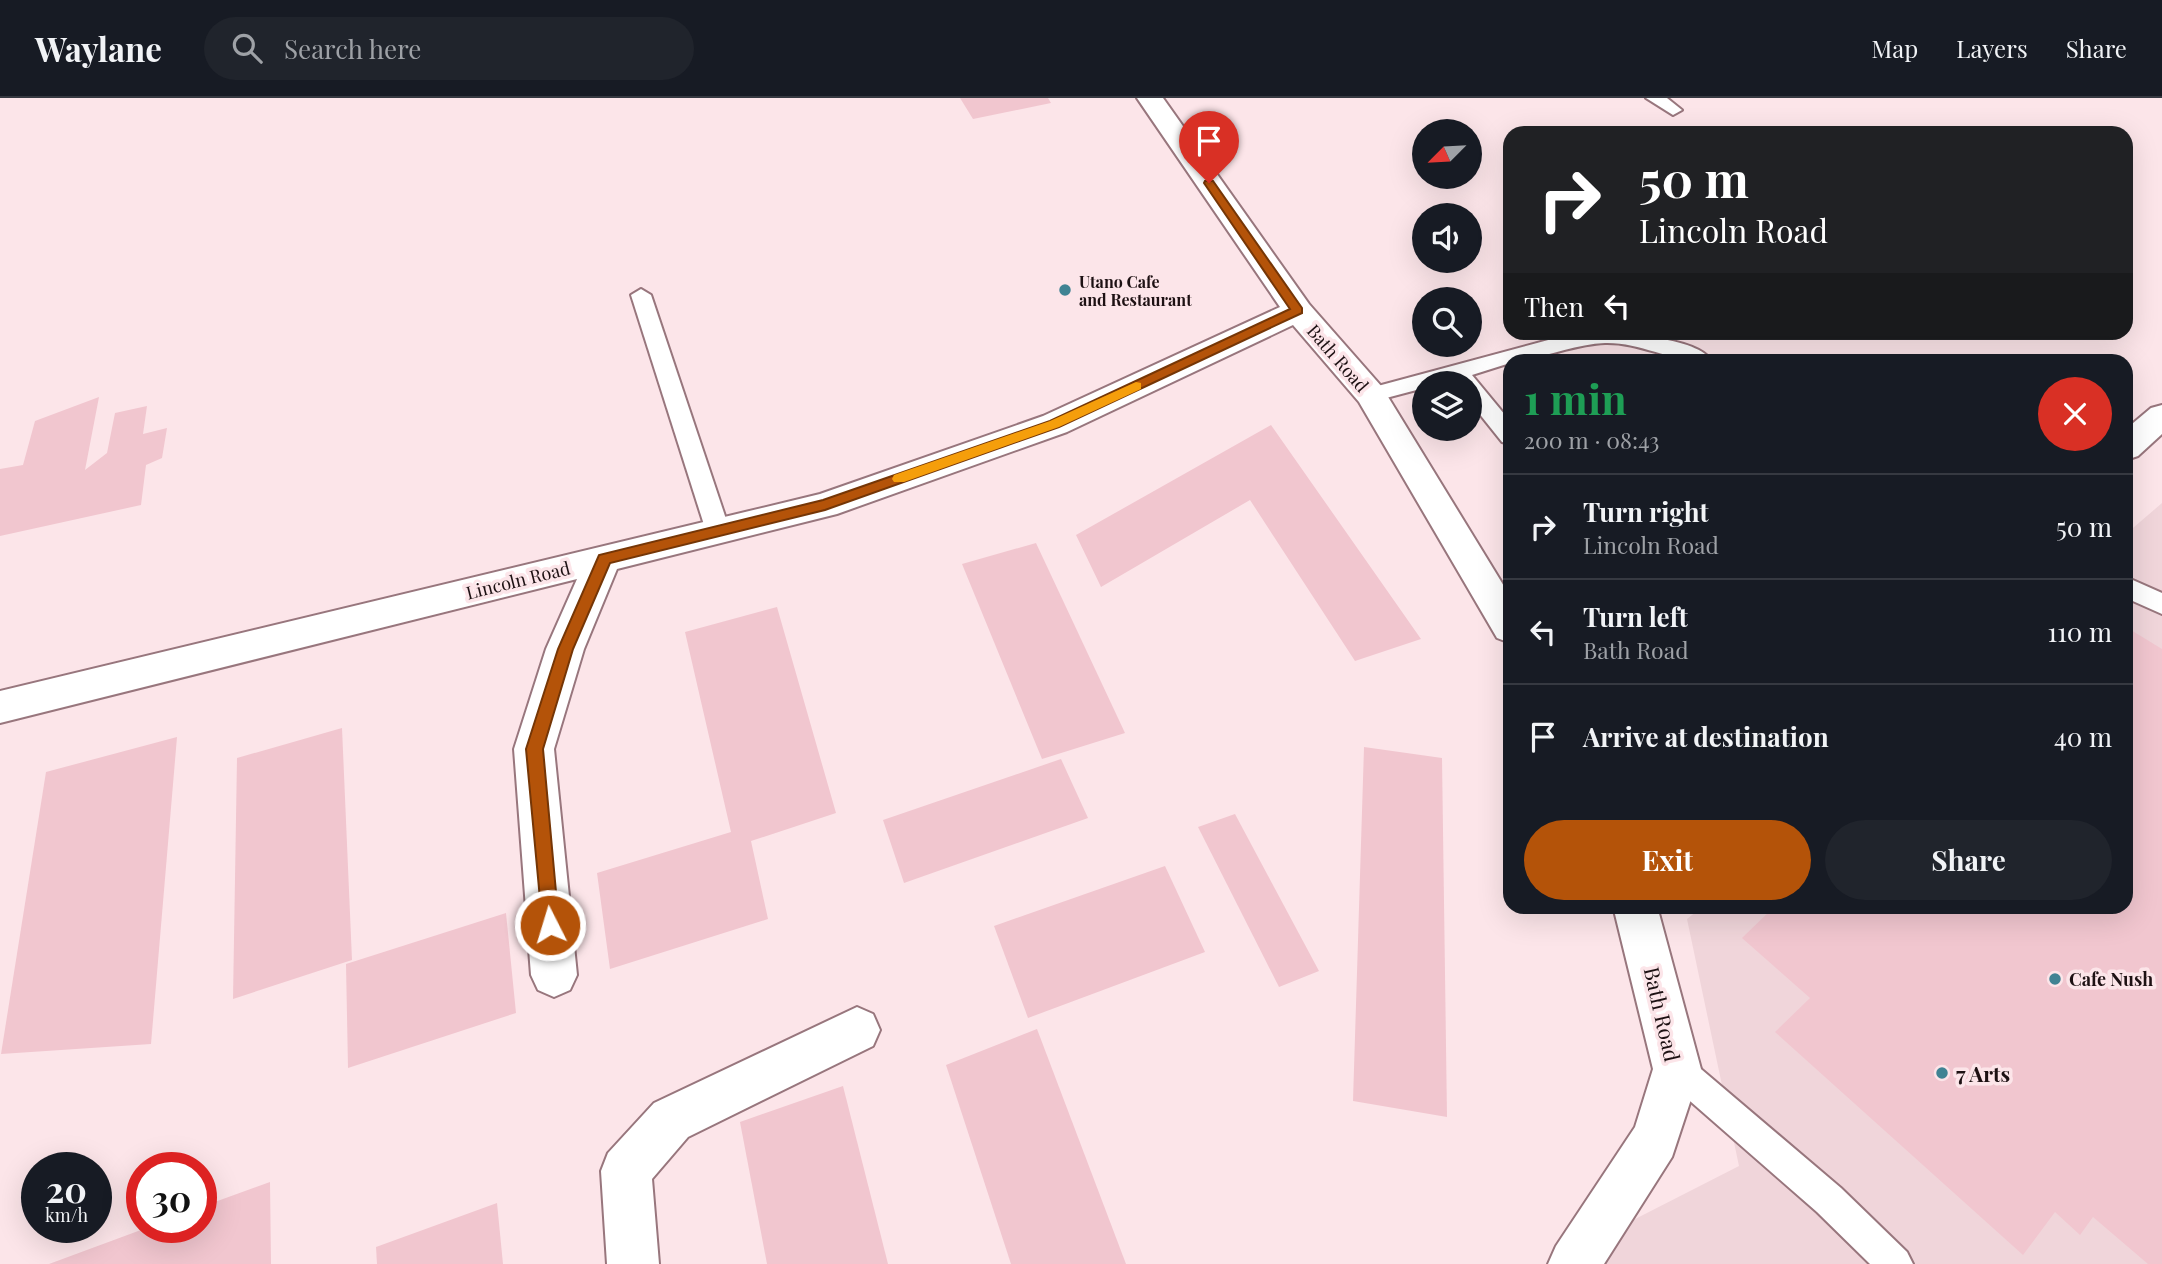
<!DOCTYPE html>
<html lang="en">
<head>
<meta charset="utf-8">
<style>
	body { margin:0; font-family:"Playfair Display",serif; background:#20242c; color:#f1f3f6; height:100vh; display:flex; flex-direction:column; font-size:26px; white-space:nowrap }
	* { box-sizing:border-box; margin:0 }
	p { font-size:23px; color:#9ea1a6 }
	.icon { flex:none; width:38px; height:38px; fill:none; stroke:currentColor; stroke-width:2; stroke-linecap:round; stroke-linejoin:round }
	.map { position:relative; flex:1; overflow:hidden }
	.details { position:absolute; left:1503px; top:256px; width:630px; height:560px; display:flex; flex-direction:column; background:#171b24; border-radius:21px; box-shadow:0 7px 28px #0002 }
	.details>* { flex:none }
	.hud { position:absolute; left:1503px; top:28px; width:630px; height:214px; border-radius:21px; box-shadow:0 7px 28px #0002; background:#202124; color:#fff; overflow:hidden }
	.needle { width:46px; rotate:246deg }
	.tools { position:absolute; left:1412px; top:21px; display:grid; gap:14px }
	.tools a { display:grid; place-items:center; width:70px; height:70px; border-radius:50%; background:#171b24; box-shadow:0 7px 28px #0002; font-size:35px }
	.speed { position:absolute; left:21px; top:1054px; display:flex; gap:14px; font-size:35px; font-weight:700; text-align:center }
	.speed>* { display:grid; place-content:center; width:91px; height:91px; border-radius:50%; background:#171b24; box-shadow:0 7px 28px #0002; line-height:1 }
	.speed small { font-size:18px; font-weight:400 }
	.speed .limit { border:10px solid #d22; background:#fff; color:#111 }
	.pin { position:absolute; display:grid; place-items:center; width:60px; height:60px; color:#fff; margin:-72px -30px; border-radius:50% 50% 50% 0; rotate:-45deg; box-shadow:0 0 7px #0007 }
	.pin .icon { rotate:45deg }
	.me { position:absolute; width:77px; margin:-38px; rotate:355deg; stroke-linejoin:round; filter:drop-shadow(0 0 5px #0008) }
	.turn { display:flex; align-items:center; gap:24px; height:147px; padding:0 21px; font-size:32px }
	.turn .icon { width:91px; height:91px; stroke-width:2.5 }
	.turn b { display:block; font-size:49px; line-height:60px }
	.then { display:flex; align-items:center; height:66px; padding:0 21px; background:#0003; gap:14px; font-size:26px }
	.round { display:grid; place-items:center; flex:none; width:74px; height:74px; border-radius:37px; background:#20242c }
	.head { display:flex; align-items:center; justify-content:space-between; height:119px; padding:0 21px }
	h1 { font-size:42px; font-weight:700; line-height:52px; color:#1e9e55 }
	.primary-button { display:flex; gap:14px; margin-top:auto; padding:14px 21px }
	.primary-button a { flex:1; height:80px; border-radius:42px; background:#b45309; color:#fff; font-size:28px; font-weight:700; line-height:80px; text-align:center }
	.primary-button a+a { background:#20242c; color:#f1f3f6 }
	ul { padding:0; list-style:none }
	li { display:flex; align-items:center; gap:21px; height:105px; padding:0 21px; border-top:2px solid #363941 }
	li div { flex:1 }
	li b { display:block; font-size:26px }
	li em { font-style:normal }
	header { display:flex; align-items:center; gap:42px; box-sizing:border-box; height:98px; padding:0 35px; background:#171b24; border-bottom:2px solid #363941 }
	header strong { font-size:33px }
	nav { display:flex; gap:38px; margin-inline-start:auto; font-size:24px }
	.search { width:490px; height:63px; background:#20242c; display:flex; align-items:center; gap:18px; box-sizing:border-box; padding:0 24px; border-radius:38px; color:#9ea1a6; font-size:26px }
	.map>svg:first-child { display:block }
	.built { fill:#f0d5da }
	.building { fill:#f1c6cf }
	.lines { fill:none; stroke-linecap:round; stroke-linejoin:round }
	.lane-casing { stroke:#98767d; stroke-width:4 }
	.street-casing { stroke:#98767d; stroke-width:4 }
	.lane { fill:#fff; fill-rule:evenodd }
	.street { fill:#fff; fill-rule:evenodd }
	.route { fill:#b45309; stroke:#753606; stroke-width:2 }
	.slow { fill:#f59e0b }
	.poi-dot { fill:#408393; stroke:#fce5e9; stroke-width:2.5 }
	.labels { text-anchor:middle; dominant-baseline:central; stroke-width:7; stroke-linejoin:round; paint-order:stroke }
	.far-poi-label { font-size:16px; font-weight:bold; fill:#1d1113; stroke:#fce5e9; text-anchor:start }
	.street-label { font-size:18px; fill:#1d1113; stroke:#fce5e9 }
	.poi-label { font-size:18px; font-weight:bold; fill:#1d1113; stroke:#fce5e9; text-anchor:start }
	.near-street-label { font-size:21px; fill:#1d1113; stroke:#fce5e9 }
	.near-poi-label { font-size:21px; font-weight:bold; fill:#1d1113; stroke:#fce5e9; text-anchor:start }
</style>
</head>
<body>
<header>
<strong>Waylane</strong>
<div class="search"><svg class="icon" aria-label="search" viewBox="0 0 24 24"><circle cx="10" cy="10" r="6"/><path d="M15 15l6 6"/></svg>Search here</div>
<nav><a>Map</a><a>Layers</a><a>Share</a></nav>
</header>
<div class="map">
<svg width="2162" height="1166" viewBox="0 0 2162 1166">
	<rect width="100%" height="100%" fill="#fce5e9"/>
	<polygon class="built" points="2162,405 2162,1166 1547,1166 1739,1068 1687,821 1702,809 2126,808 2126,436"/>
	<g class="building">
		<polygon points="960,0 1048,0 1051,5 973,21"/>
		<polygon points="99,299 85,372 107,355 115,315 147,308 143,336 167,330 162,360 146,367 141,407 0,438 0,371 23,367 35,323"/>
		<polygon points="1271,327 1421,541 1355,563 1250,402 1101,489 1076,437"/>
		<polygon points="1036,445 1125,635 1042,661 962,466"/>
		<polygon points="777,509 836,715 751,743 768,821 610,871 597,775 731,734 685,534"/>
		<polygon points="2126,529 2162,551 2162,1166 2148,1166 2093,1119 2080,1137 2055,1114 2023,1157 1775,934 1810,900 1742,840 1775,808 2126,808"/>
		<polygon points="342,630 352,862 233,901 237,660"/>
		<polygon points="177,639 151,946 1,956 46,674"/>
		<polygon points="1364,649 1442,660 1447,1019 1353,1003"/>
		<polygon points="1061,661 1088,720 904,785 883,722"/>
		<polygon points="1235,716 1319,873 1279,889 1198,729"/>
		<polygon points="1165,768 1205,854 1028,920 994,828"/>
		<polygon points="506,815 516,915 348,970 346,866"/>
		<polygon points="1037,931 1126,1166 1011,1166 946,967"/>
		<polygon points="843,988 888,1166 767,1166 740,1024"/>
		<polygon points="270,1084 271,1166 49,1166 149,1129 201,1129 201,1109"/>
		<polygon points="497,1105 503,1166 377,1166 376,1149"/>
	</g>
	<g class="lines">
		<g class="lane-casing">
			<g id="lane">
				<polygon points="1646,0 1667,0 1682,12 1673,17"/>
				<polygon points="641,191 651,197 730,433 726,439 718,442 710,439 706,433 631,197"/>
				<path d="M1578 234C1605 234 1695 237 1711 262 1674 266 1642 244 1605 245 1573 246 1542 262 1510 262V265L1472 277 1510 323V346L1502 344 1470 304V285L1453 282 1424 285V290L1371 304 1363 302 1360 297 1363 292Z"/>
				<polygon points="2126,479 2162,495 2162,516 2126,500"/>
				<polygon points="1677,955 1688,960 1841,1090 1907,1154 1913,1166 1870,1166 1817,1114 1666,982 1661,971 1666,960"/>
			</g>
		</g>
		<g class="street-casing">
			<g id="street">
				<polygon points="1137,0 1163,0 1309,206 1382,289 1510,498 1510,545 1497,540 1359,304 1293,227 1067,334 837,416 617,471 584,551 554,651 577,877 570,892 554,899 538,892 531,877 514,651 546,551 577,481 0,625 0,593 820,396 1043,318 1280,209"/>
				<polygon points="2162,307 2162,336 2138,358 2126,362 2126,331 2151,310"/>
				<polygon points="1613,808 1657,808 1701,971 1672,1059 1604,1166 1548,1166 1556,1148 1635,1029 1653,971"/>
				<polygon points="857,909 873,916 880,932 873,948 688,1039 652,1081 659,1166 607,1166 601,1073 608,1055 654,1005"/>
			</g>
		</g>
		<use href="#lane" class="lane"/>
		<use href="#street" class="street"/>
	</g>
	<polygon class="route" points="1205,83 1213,83 1302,210 1302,215 1059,329 825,412 610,465 573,551 543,651 559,827 556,833 550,836 543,833 526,651 558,551 599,457 823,402 1050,323 1290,211 1204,85"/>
	<polygon class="slow" points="1136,284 1141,285 1141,291 1059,329 904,384 894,384 892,381 894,377 1050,323"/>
	<g class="poi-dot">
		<circle cx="1065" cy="192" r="7"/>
		<circle cx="2055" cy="881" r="7"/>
		<circle cx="1942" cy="975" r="7"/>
	</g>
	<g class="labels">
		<g class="far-poi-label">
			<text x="1079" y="183">Utano Cafe<tspan x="1079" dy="18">and Restaurant</tspan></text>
		</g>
		<g class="street-label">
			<text transform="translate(1338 260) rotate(49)">Bath Road</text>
			<text transform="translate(518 482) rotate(-14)">Lincoln Road</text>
		</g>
		<g class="poi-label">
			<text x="2069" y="881">Cafe Nush</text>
		</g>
		<g class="near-street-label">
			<text transform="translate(1663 916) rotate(77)">Bath Road</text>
		</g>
		<g class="near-poi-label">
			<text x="1956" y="975">7 Arts</text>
		</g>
	</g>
</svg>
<div class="tools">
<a><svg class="needle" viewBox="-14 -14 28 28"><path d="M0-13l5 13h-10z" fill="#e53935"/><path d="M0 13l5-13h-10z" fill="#9ea1a6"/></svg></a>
<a><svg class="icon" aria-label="sound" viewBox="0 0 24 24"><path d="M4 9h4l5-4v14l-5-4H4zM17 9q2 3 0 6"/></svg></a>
<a><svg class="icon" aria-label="search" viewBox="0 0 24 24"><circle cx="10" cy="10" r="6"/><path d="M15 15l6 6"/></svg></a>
<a><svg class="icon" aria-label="layers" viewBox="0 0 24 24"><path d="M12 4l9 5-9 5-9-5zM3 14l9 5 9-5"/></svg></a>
</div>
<div class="speed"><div>20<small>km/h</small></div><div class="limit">30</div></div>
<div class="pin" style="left:1209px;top:85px;background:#d93025"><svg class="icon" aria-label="arrive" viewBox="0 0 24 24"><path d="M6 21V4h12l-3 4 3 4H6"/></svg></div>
<svg class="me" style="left:550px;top:827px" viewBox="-20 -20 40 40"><circle r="17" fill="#b45309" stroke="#fff" stroke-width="3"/><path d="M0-11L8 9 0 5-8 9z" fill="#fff"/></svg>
<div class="hud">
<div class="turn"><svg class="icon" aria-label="right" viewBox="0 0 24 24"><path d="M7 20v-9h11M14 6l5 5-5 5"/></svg><div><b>50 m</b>Lincoln Road</div></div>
<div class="then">Then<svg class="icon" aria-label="left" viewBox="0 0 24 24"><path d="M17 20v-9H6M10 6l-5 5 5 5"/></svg></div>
</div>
<section class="details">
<div class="head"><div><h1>1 min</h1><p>200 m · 08:43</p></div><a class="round" style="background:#d93025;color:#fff"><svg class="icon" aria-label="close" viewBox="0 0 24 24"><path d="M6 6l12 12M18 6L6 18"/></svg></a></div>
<ul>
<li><svg class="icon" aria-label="right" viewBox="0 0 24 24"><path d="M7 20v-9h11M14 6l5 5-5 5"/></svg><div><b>Turn right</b><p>Lincoln Road</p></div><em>50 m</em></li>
<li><svg class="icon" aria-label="left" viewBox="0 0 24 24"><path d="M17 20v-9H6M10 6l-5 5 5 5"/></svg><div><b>Turn left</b><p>Bath Road</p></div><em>110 m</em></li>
<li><svg class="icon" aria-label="arrive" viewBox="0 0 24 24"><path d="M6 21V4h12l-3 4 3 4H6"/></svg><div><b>Arrive at destination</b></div><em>40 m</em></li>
</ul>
<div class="primary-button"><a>Exit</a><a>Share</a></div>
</section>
</div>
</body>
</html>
